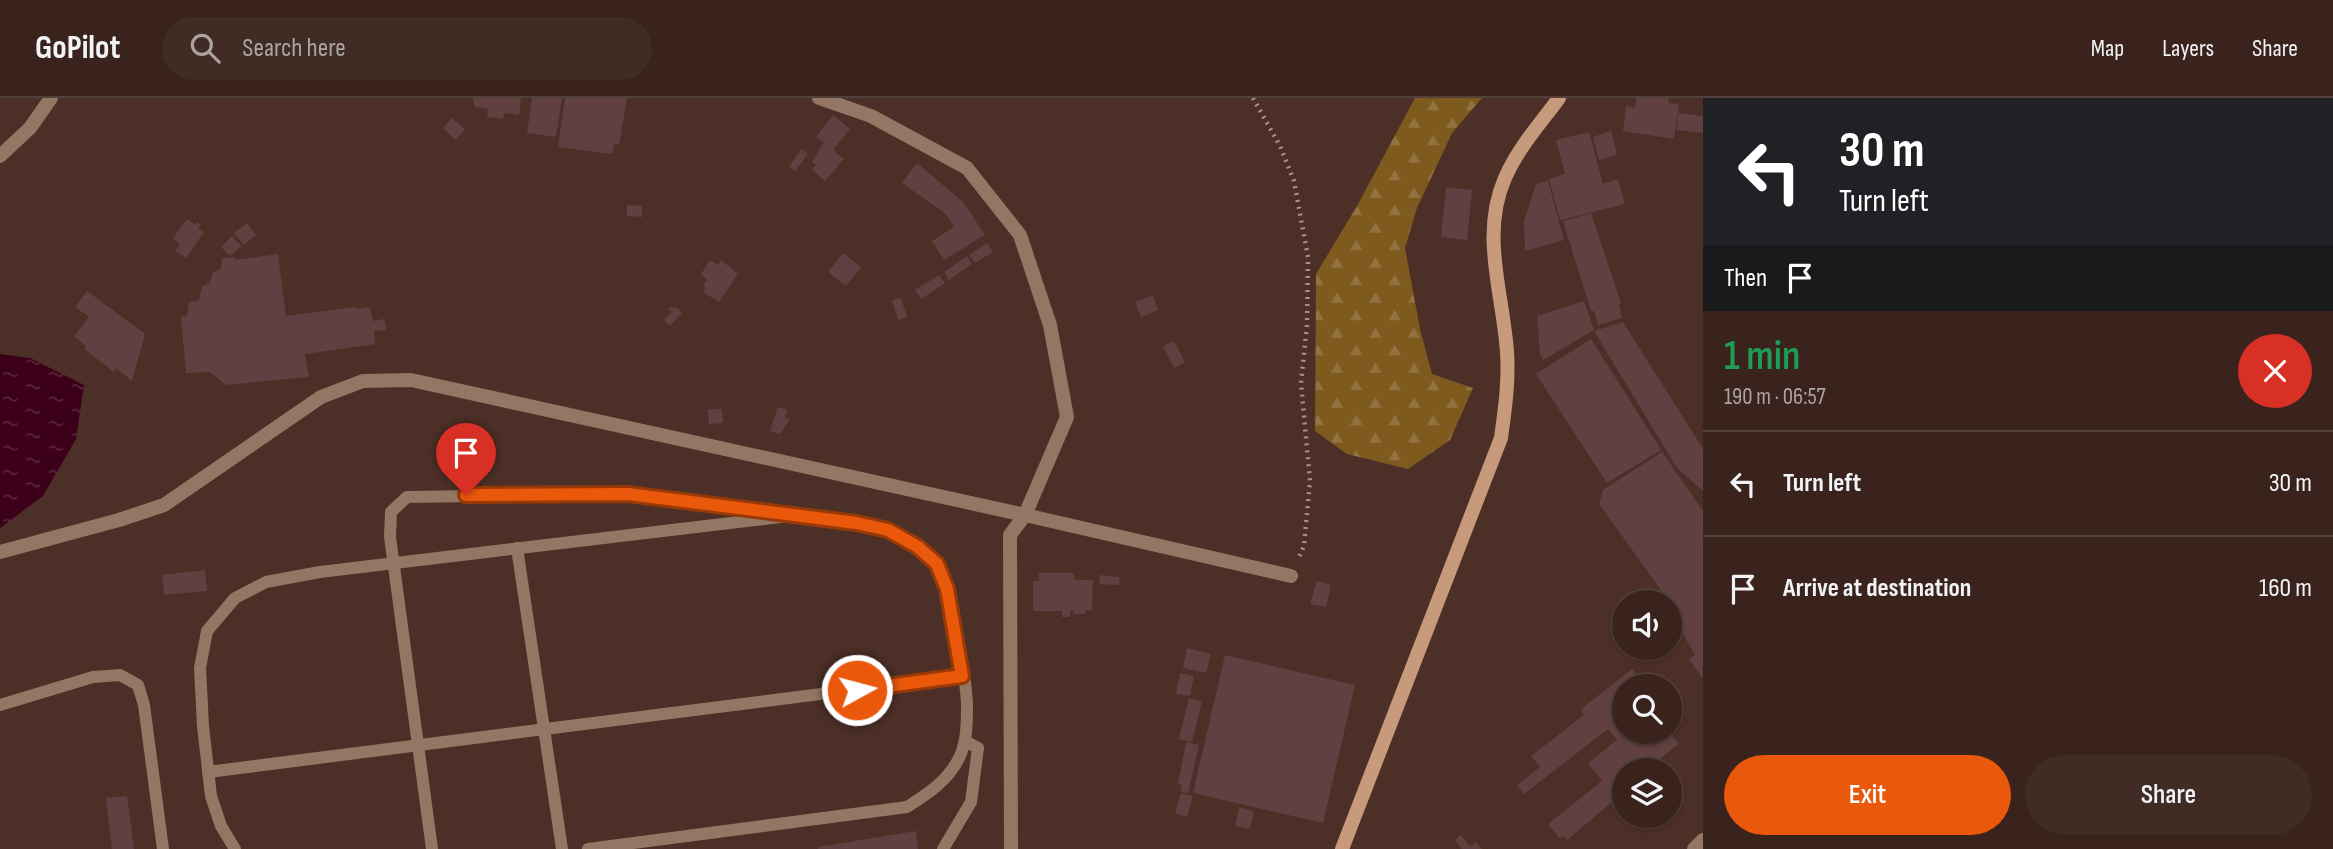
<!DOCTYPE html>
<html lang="en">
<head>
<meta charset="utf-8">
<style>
	body { margin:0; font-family:"Sofia Sans Condensed",sans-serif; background:#402b25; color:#f1f3f6; height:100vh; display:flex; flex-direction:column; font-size:26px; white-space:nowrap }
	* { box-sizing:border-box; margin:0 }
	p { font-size:23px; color:#aba4a3 }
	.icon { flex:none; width:38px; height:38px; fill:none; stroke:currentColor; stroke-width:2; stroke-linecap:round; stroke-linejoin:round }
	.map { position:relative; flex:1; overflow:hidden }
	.drawer { display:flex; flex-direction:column; background:#39231c; width:630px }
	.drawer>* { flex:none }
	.hud { background:#202124; color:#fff; overflow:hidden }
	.buttons { position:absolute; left:1612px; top:492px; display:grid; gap:14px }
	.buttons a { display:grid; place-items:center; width:70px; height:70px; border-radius:50%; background:#39231c; box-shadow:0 2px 5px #0004,0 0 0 2px #53403b; font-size:35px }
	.pin { position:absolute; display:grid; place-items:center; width:60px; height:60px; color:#fff; margin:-72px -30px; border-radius:50% 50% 50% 0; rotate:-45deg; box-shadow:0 0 7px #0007 }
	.pin .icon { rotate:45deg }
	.me { position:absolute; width:77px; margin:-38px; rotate:83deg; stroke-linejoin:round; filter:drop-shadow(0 0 5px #0008) }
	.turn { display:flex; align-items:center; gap:24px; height:147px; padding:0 21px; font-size:32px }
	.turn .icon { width:91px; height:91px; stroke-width:2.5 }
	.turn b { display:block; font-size:49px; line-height:60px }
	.then { display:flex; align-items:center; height:66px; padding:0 21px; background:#0003; gap:14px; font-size:26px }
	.round { display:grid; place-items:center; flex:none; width:74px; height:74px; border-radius:37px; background:#402b25 }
	.summary { display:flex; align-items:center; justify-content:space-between; height:119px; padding:0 21px }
	h1 { font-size:42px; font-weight:600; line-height:52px; color:#1e9e55 }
	.action { display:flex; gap:14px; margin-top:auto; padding:14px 21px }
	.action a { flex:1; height:80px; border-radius:42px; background:#ea580c; color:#fff; font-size:28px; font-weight:600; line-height:80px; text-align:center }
	.action a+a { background:#402b25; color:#f1f3f6 }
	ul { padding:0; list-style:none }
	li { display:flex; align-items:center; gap:21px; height:105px; padding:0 21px; border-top:2px solid #53403b }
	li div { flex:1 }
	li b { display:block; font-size:26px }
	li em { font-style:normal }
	header { display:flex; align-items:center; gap:42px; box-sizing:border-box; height:98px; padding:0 35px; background:#39231c; border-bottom:2px solid #53403b }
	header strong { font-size:33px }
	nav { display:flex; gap:38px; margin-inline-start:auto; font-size:24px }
	.search { width:490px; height:63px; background:#402b25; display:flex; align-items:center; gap:18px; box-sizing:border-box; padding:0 24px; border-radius:38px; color:#aba4a3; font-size:26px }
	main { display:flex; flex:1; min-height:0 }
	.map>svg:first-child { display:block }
	.forest { fill:url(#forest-firs) }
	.water { fill:url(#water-ripples) }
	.building { fill:#614041 }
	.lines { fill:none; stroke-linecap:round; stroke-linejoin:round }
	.path { stroke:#a7918a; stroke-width:4.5; stroke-dasharray:2 5; stroke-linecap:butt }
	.lane { stroke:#937764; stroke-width:12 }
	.street { stroke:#937764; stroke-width:14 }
	.secondary { stroke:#c79a7c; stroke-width:14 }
	.route-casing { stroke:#983908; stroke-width:18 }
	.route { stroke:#ea580c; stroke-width:12 }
</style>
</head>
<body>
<header>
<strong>GoPilot</strong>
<div class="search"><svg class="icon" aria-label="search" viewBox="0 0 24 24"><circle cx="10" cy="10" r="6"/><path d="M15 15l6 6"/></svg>Search here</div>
<nav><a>Map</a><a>Layers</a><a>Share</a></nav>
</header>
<main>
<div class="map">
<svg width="1703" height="751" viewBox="0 0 1703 751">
	<defs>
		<pattern id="forest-firs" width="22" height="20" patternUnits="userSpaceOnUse" patternTransform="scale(1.75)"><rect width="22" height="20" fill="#7f5a1f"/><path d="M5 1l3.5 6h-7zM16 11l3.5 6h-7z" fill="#927240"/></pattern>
		<pattern id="water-ripples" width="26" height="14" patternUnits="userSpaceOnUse" patternTransform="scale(1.75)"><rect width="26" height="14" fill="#3d001b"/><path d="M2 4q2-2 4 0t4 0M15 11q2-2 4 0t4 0" fill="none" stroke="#5a263c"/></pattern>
	</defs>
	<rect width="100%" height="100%" fill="#4c2f26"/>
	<polygon class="forest" points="1415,0 1482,0 1452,35 1417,110 1405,150 1420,231 1432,276 1473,290 1450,342 1408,371 1347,356 1315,333 1316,176 1357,108"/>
	<polygon class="water" points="0,256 30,260 84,287 76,341 43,398 0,430"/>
	<g class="building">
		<polygon points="473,0 521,0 519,17 504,15 503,21 487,19 488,11 475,9"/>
		<polygon points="532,0 562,0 556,39 527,35"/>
		<polygon points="565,0 627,0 619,47 614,46 612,56 558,49"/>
		<polygon points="1636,0 1669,0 1668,5 1679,6 1674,41 1623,33 1626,8 1635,10"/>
		<polygon points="1678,15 1703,18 1703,35 1677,32"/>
		<polygon points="833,17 850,31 833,52 844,61 825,83 812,72 816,67 812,64 824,44 816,39"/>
		<polygon points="452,20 465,31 456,42 443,30"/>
		<polygon points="1611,33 1617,57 1599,62 1593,39"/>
		<polygon points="1589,34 1603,86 1618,81 1625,106 1560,122 1549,81 1565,76 1556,42"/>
		<polygon points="802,51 808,56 795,73 789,68"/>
		<polygon points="917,65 964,105 985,137 944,162 932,143 954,129 946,116 902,85"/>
		<polygon points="1548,83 1564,142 1525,153 1524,124 1536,86"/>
		<polygon points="1446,89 1472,92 1467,142 1441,139"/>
		<polygon points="627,107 642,108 642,119 627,118"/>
		<polygon points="1591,115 1621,205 1619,206 1622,220 1598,227 1594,213 1591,213 1563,123"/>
		<polygon points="187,121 195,127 197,124 201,127 198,130 204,134 186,160 175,153 180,146 173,140"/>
		<polygon points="247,125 256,137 244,147 234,135"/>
		<polygon points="232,138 241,148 230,158 221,149"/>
		<polygon points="987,145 993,154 975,165 969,157"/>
		<polygon points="843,155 861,169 846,188 828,174"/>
		<polygon points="278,156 286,218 356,209 357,211 370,209 373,223 384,221 386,232 374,233 375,246 305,256 309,279 226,287 210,274 186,275 181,219 187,218 189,204 199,203 202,188 209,186 213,174 221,171 222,160 234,159 235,162"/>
		<polygon points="967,158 972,166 949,182 944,174"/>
		<polygon points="710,162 718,167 721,162 738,176 719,204 703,194 706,190 703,188 707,181 701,176"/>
		<polygon points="939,177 945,185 921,201 915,192"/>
		<polygon points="87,193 145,236 132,283 116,270 114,274 84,251 86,248 74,238 89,219 75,209"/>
		<polygon points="1153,197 1158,212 1141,219 1135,204"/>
		<polygon points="901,200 907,219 898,222 892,202"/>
		<polygon points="1584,203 1594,232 1543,262 1540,256 1537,218"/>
		<polygon points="671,208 674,211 676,209 682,215 670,228 664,222 672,214 668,211"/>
		<polygon points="1623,224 1703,351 1703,393 1677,370 1594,233"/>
		<polygon points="1591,241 1661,352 1607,385 1536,276"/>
		<polygon points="1174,243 1185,264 1174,270 1163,248"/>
		<polygon points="778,309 787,312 785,320 790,321 780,336 770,333"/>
		<polygon points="708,311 722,311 723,325 709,326"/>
		<polygon points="1662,354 1703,413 1703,581 1689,561 1695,557 1674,521 1679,517 1599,406 1603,392"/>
		<polygon points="205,472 207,493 164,497 162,477"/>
		<polygon points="1039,475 1074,475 1074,482 1093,482 1092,512 1085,513 1085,516 1074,516 1074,513 1070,513 1070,519 1062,519 1062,513 1033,513 1033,483 1039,483"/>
		<polygon points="1100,477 1120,479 1119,487 1099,486"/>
		<polygon points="1317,483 1331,487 1326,509 1310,506"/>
		<polygon points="1187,550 1211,556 1206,575 1183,570"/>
		<polygon points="1225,557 1355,587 1323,725 1193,695"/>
		<polygon points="1632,571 1645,588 1624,588 1624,634 1669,634 1679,646 1649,669 1652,672 1624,672 1624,694 1567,742 1564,738 1560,741 1548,726 1602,683 1588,665 1617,642 1608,631 1524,696 1517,687 1540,669 1531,658 1584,617 1581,611"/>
		<polygon points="1180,575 1194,578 1190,598 1176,596"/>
		<polygon points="1189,600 1202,603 1192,644 1179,641"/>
		<polygon points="1186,644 1199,647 1188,696 1180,693 1182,687 1178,686"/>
		<polygon points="1181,695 1193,698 1187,719 1175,715"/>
		<polygon points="127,698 134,751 112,751 106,700"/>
		<polygon points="1239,709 1254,713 1250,731 1235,728"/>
		<polygon points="916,733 918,751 818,751 818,749"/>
		<polygon points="1461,737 1470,749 1476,744 1482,751 1462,751 1455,742"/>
	</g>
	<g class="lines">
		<polyline class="path" points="1253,0 1280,48 1294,83 1308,159 1307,227 1301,285 1310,383 1304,448 1298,461"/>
		<g class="lane">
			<polyline points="517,450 562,751"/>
			<polyline points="0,607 93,579 120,577 138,587 144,607 163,751"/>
			<polyline points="208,674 962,578"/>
			<path d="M235 751 221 728 211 698 203 628 200 570 207 533 235 500 266 484 320 474 789 418C833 423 879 423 917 448 923 452 932 460 937 466 949 484 966 581 967 606 967 623 967 643 960 658 949 682 929 695 907 709L588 751"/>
			<polyline points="432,751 390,439 391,414 407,399 628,396 771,416"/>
			<polyline points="943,751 971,704 978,650 965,643"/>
		</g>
		<g class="street">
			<polyline points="819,0 871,18 967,70 1020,137 1050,227 1067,319 1025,417 1010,437 1011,751"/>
			<polyline points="0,58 30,30 51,0"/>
			<polyline points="0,454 119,422 164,407 321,299 363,283 411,282 1025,417 1291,478"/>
			<polyline points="1694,751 1703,742"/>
		</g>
		<path class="secondary" d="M1342 751 1501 340C1505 311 1509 283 1507 254 1503 195 1480 137 1505 80 1518 50 1540 26 1559 0"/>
	</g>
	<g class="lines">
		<g class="route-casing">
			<polyline id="route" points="466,397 628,396 856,425 888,432 918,449 937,466 947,491 962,578 857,592"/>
		</g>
		<use href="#route" class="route"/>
	</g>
</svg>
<div class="buttons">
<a><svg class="icon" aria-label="sound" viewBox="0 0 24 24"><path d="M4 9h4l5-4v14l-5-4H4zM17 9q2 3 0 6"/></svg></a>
<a><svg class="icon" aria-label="search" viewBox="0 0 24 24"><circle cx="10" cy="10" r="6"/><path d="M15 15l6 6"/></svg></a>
<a><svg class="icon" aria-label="layers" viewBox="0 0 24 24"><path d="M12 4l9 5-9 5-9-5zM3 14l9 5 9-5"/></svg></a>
</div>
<div class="pin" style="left:466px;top:397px;background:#d93025"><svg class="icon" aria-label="arrive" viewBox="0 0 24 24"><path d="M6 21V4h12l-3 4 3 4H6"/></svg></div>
<svg class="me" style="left:857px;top:592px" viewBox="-20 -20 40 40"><circle r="17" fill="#ea580c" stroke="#fff" stroke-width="3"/><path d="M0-11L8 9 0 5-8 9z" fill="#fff"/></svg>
</div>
<section class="drawer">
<div class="hud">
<div class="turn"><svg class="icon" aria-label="left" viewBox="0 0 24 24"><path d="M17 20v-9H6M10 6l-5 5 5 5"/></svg><div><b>30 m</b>Turn left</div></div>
<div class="then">Then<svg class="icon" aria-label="arrive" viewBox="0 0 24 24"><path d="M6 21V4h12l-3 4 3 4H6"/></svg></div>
</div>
<div class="summary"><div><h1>1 min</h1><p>190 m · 06:57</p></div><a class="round" style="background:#d93025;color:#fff"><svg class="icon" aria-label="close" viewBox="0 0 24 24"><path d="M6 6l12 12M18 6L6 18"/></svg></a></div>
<ul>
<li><svg class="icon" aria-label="left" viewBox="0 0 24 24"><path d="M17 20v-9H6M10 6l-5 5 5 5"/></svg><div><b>Turn left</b></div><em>30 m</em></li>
<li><svg class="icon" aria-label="arrive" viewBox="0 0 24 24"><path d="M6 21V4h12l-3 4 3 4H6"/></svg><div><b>Arrive at destination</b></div><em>160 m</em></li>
</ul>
<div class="action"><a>Exit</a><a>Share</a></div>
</section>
</main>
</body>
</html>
